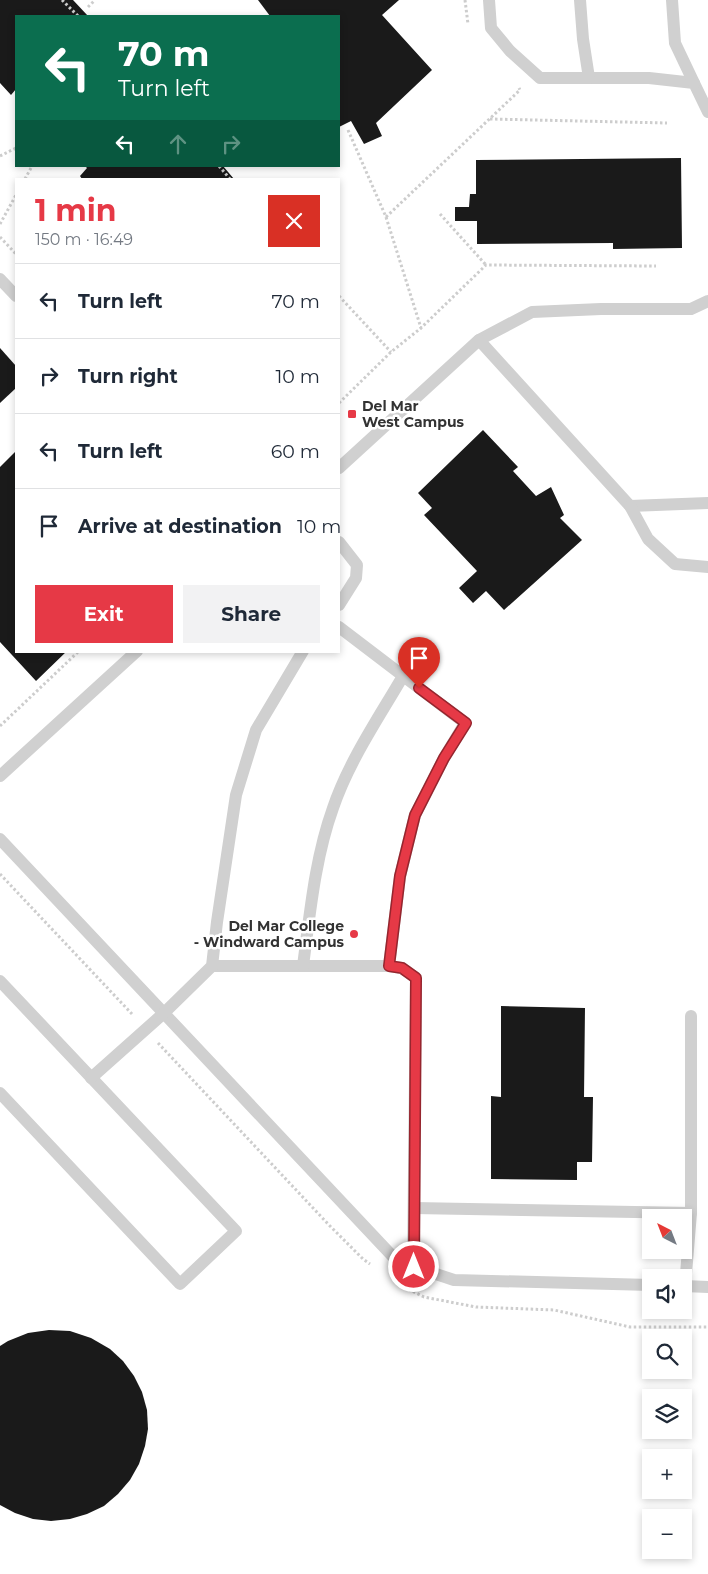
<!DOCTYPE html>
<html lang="en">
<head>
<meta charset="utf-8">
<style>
	body { margin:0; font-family:Montserrat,sans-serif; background:#f2f2f3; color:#1f2937; height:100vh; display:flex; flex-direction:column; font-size:19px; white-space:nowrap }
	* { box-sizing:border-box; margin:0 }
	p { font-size:16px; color:#747a83 }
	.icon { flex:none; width:28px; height:28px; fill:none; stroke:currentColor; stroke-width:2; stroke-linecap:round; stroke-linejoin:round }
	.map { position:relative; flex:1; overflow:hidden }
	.drawer { position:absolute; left:15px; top:178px; width:325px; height:475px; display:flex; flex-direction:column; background:#fff; border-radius:0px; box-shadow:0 2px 8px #0003 }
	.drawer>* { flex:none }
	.banner { position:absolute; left:15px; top:15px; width:325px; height:152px; border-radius:0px; box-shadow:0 2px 8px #0003; background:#0b6e4f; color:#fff; overflow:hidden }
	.needle { width:32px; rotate:318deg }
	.buttons { position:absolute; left:642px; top:1209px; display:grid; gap:10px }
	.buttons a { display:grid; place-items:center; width:50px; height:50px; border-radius:0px; background:#fff; box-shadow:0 2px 8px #0003; font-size:25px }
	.pin { position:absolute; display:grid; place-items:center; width:42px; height:42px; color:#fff; margin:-51px -21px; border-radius:50% 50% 50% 0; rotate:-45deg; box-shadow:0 0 5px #0007 }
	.pin .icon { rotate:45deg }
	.me { position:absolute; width:55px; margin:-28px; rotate:0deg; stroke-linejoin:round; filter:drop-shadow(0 0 4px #0008) }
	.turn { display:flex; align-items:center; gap:18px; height:105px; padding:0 20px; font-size:22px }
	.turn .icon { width:65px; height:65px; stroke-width:2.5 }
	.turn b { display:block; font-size:35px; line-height:42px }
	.lanes { display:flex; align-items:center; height:48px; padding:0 20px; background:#0003; justify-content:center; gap:25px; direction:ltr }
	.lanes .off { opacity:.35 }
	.round { display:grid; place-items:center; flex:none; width:52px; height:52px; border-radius:0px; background:#f2f2f3 }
	.overview { display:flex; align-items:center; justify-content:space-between; height:85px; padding:0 20px }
	h1 { font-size:30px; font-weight:700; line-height:38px; color:#e63946 }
	.cta { display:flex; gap:10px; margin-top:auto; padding:10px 20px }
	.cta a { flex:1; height:58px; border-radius:0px; background:#e63946; color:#fff; font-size:20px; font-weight:700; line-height:58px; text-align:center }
	.cta a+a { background:#f2f2f3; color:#1f2937 }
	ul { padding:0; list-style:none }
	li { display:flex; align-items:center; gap:15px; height:75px; padding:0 20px; border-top:1px solid #e0e1e3 }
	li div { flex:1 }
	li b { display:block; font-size:19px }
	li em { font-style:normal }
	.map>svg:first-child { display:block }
	.building { fill:#1a1a1a }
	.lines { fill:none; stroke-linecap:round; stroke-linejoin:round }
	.path { stroke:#cdcdcd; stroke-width:3; stroke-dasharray:2.5 2.5; stroke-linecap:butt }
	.lane { stroke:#d0d0d0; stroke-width:12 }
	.route-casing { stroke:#96252e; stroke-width:12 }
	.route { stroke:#e63946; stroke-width:9 }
	.poi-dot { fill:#e63946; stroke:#fff; stroke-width:2 }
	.labels { text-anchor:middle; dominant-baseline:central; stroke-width:5; stroke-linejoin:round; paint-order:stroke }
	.poi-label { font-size:14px; font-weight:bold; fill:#333; stroke:#fff; text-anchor:start }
</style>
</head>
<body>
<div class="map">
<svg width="708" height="1574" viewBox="0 0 708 1574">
	<rect width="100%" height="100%" fill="#fff"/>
	<g class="building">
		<polygon points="0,0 73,0 88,16 16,16 16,89 11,95 0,83"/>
		<polygon points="258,0 399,0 382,15 432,70 376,123 382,136 364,144 351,121 339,127 339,16 270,16"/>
		<polygon points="681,158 682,248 613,249 613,243 477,244 477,221 455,221 455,207 469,207 470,194 476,194 476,160"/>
		<polygon points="85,166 223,166 234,179 82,179 80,176 87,168"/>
		<polygon points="0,348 16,366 16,388 0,403"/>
		<polygon points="483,430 518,467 513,471 536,496 551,487 564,515 560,518 582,540 504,610 486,591 473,603 459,588 477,571 424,515 432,508 418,493"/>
		<polygon points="16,451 16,651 67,651 36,681 0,642 0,467"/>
		<polygon points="501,1006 585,1008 584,1097 593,1097 592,1162 577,1162 577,1180 491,1179 491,1096 501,1097"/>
		<polygon points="49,1330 70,1331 91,1338 110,1349 123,1361 134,1376 142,1392 147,1410 148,1429 145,1446 139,1464 130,1480 118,1494 104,1506 87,1514 70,1519 51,1521 33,1519 15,1513 0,1505 0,1346 8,1341 28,1333"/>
	</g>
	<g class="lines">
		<g class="path">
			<polyline points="62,0 78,16"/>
			<polyline points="465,0 468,24"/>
			<polyline points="88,7 95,0"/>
			<polyline points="490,119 667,123"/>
			<polyline points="348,130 386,217 421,328 486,265 656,266"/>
			<polyline points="0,156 16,148"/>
			<polyline points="219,166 230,179"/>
			<polyline points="25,179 32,166"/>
			<polyline points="440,214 486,265"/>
			<polyline points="386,217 520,90 519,88"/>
			<polyline points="0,224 16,195"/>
			<polyline points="0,237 16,254"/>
			<polyline points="339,296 391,352"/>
			<polyline points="339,403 391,352 421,328"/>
			<polyline points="0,726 79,651"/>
			<polyline points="0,874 132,1014"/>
			<polyline points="158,1043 329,1225 363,1259 370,1264"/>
			<polyline points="404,1287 424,1297 476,1307 554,1310 630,1327 708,1327"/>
		</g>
		<g class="lane">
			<polyline points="489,0 491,28 510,51 540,78 649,78 694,83 708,112"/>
			<polyline points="580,0 583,39 589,78"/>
			<polyline points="672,0 675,43 694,83"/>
			<polyline points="0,279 16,296"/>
			<polyline points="479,340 532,312 601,309 691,309 708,301"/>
			<polyline points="339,468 479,340 630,506 708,503"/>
			<polyline points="630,506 648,539 675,564 708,567"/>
			<polyline points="339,542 357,565 356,578 339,605"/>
			<polyline points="339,627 465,723 444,758 415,815 400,876 389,966"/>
			<polyline points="0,776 137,651"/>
			<polyline points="0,839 397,1261 454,1280 651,1285"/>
			<polyline points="212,966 389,966 402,968 416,978 413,1267"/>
			<path d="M303 966C310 913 315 858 333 808 349 761 378 719 403 676"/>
			<polyline points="0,981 236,1231 180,1284 0,1093"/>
			<polyline points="91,1078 164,1013 212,966 217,922 236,795 256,730 303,651"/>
			<polyline points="414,1208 691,1213 685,1286"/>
			<polyline points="691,1213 691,1016"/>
			<polyline points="684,1286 708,1287"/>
		</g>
	</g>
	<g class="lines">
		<g class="route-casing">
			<polyline id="route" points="414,1267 416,978 402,968 389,966 400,876 415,815 444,758 466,723 419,688"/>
		</g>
		<use href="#route" class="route"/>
	</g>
	<g class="poi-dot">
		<rect x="347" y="409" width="10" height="10" rx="2.5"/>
		<circle cx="354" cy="934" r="5"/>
	</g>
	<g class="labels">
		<g class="poi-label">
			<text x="362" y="406">Del Mar<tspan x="362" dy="16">West Campus</tspan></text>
			<text x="344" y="926" text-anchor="end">Del Mar College<tspan x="344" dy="16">- Windward Campus</tspan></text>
		</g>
	</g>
</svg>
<div class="buttons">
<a><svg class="needle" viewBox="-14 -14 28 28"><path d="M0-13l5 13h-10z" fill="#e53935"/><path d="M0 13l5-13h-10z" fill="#747a83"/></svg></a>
<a><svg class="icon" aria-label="sound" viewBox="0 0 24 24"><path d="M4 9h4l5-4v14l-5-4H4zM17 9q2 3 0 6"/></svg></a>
<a><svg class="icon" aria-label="search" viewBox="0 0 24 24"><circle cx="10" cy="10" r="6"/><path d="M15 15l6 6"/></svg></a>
<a><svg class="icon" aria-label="layers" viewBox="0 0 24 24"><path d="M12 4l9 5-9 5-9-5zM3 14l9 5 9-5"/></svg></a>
<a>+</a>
<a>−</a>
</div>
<div class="pin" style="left:419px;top:688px;background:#d93025"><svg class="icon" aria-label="arrive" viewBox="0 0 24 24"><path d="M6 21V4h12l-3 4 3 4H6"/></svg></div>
<svg class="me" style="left:414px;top:1267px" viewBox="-20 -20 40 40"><circle r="17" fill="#e63946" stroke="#fff" stroke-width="3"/><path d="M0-11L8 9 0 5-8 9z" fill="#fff"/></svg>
<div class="banner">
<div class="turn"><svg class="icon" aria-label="left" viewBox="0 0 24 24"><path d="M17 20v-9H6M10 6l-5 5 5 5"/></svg><div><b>70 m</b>Turn left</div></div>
<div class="lanes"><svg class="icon" aria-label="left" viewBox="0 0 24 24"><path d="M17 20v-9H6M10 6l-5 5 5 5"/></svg><svg class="icon off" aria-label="ahead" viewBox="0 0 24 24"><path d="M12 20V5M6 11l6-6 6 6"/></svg><svg class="icon off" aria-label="right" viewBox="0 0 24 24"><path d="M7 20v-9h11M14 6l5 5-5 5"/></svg></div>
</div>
<section class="drawer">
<div class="overview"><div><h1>1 min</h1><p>150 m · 16:49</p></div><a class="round" style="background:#d93025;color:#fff"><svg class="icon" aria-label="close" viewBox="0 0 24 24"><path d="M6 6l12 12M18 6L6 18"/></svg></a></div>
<ul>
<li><svg class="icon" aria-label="left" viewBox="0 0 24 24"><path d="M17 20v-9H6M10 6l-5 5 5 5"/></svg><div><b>Turn left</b></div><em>70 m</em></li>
<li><svg class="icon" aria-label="right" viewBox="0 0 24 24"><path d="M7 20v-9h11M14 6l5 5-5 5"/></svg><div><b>Turn right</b></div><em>10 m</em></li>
<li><svg class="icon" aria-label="left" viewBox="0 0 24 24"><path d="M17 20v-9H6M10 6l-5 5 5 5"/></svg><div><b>Turn left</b></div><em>60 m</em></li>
<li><svg class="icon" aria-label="arrive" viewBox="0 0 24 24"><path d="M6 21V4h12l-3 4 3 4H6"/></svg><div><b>Arrive at destination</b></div><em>10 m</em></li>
</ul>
<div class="cta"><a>Exit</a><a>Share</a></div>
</section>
</div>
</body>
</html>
